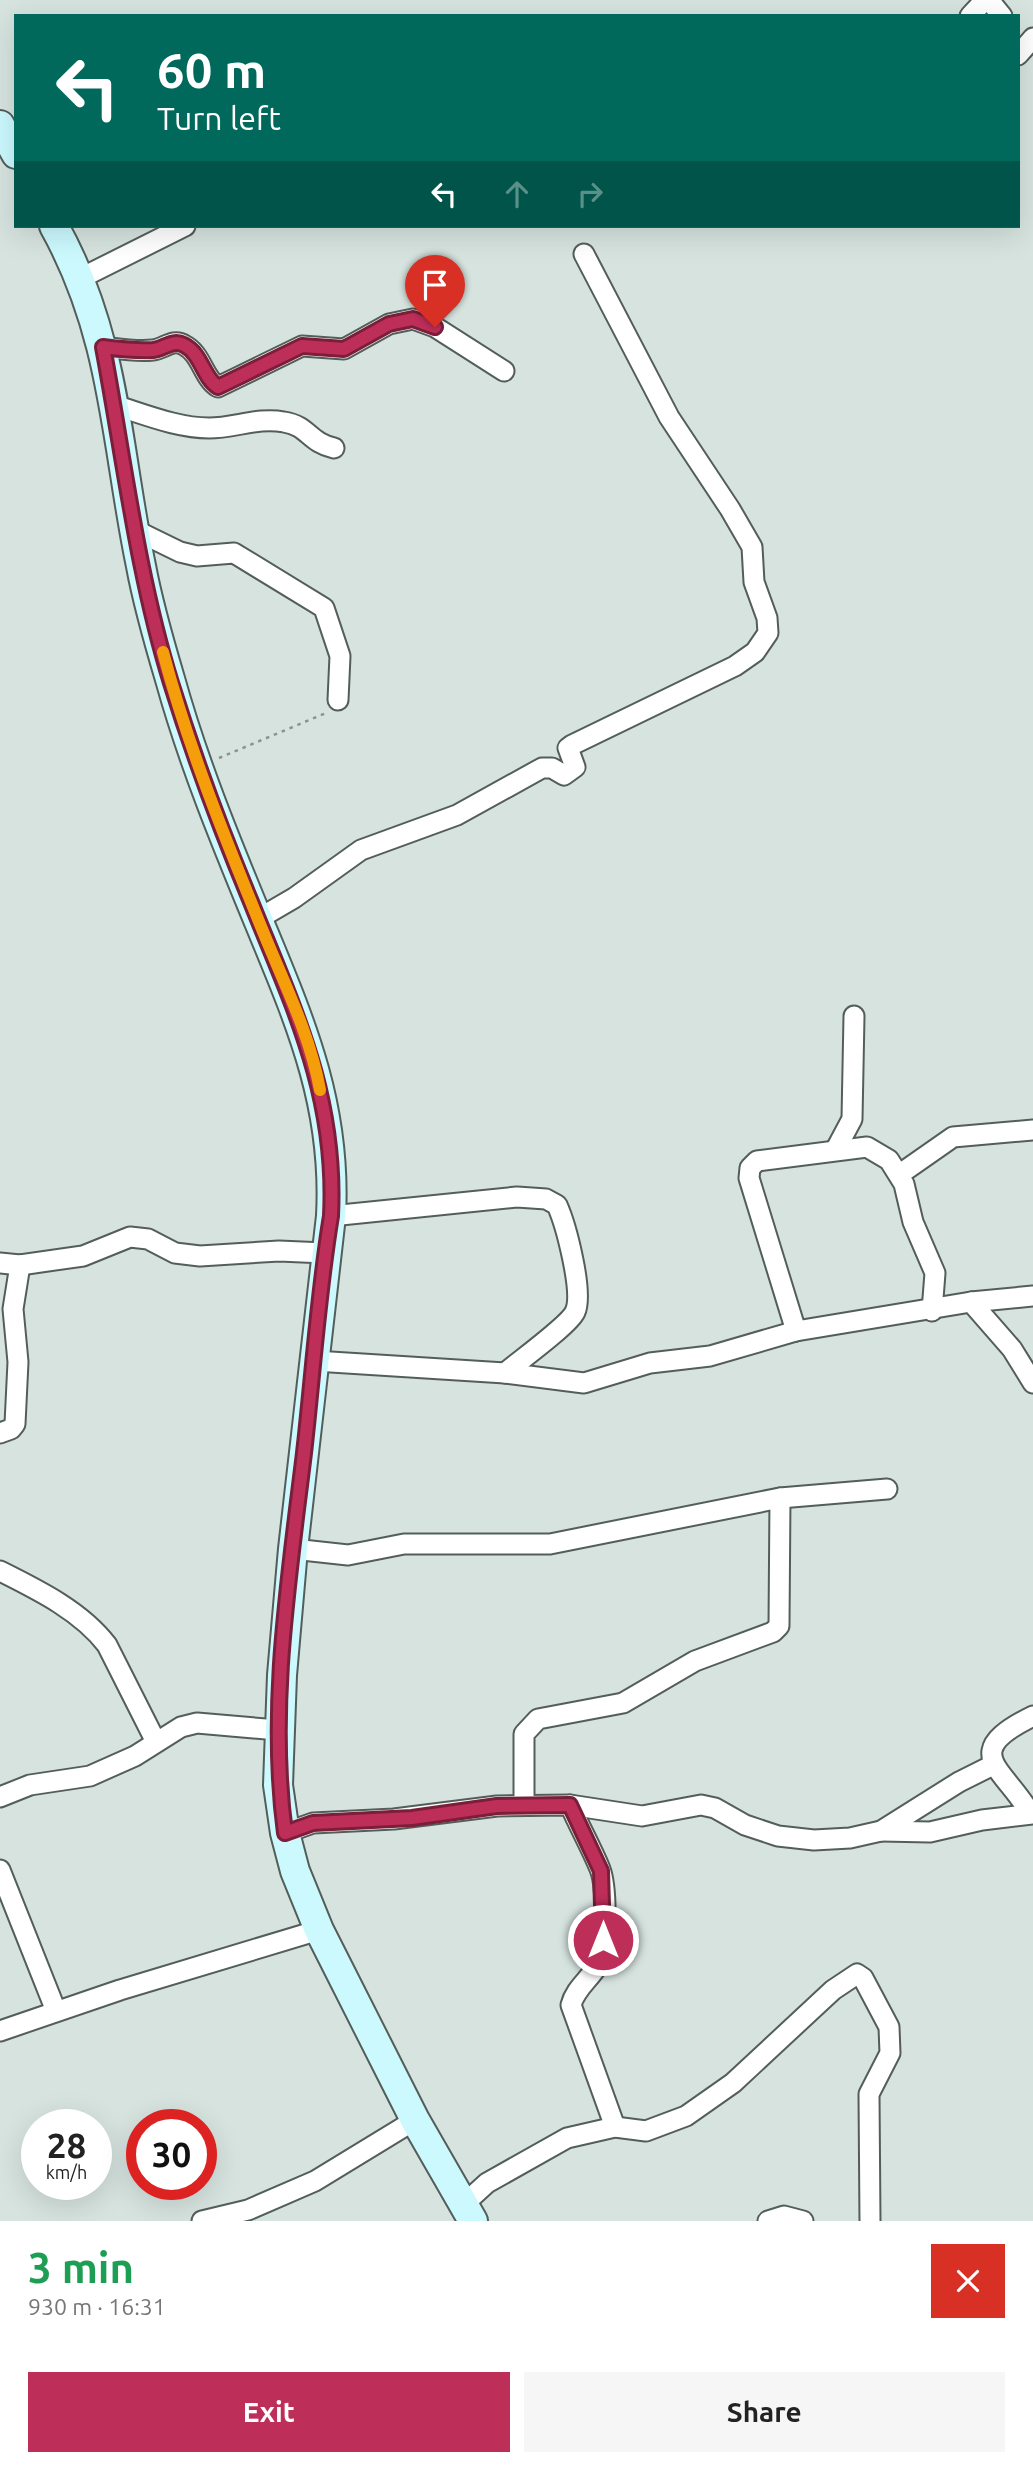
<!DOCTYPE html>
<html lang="en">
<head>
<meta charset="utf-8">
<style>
	body { margin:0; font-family:Ubuntu,sans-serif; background:#f6f6f6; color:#222; height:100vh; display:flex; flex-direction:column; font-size:26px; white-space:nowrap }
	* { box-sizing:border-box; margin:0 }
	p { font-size:23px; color:#767676 }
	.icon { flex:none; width:38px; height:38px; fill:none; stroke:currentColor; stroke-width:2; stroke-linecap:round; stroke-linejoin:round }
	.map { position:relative; height:2221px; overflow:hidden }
	.panel { display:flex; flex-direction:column; background:#fff; flex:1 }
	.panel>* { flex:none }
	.top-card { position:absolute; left:14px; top:14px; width:1006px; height:214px; border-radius:0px; box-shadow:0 7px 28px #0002; background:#00695c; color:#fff; overflow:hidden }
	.speed { position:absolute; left:21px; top:2109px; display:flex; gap:14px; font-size:35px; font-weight:700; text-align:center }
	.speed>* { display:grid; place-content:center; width:91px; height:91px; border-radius:50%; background:#fff; box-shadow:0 7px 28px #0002; line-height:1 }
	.speed small { font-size:18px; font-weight:400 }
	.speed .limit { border:10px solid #d22; background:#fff; color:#111 }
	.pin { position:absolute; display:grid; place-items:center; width:60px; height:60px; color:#fff; margin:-72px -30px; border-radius:50% 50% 50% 0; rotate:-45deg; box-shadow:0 0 7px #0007 }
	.pin .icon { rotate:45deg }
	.me { position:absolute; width:77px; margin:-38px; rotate:0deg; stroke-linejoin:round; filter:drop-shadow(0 0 5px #0008) }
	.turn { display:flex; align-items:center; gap:24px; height:147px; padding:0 28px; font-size:32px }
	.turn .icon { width:91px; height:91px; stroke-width:2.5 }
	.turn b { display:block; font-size:49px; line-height:60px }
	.lanes { display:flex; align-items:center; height:66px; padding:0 28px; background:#0003; justify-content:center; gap:35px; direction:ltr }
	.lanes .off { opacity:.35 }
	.round { display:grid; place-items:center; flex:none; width:74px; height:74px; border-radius:0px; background:#f6f6f6 }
	.head { display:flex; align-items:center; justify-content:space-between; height:119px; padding:0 28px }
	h1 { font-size:42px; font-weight:700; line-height:52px; color:#1e9e55 }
	.button { display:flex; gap:14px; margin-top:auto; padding:14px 28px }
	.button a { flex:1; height:80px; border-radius:0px; background:#bd2e59; color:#fff; font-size:28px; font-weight:700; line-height:80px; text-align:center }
	.button a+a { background:#f6f6f6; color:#222 }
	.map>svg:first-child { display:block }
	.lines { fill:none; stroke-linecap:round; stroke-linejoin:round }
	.street-casing { stroke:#535e5a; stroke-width:23 }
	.secondary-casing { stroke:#535e5a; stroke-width:32 }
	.path { stroke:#8a9391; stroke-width:2.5; stroke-dasharray:3.5 5; stroke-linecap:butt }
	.street { stroke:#fff; stroke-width:19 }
	.secondary { stroke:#cbf9fe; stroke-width:28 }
	.route-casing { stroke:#7b1e3a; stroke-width:18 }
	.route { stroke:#bd2e59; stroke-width:12 }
	.slow { stroke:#f59e0b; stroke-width:12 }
</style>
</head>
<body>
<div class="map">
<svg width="1033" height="2221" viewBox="0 0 1033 2221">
	<rect width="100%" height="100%" fill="#d6e3df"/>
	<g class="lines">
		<g class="street-casing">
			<g id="street">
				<polyline points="989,0 1002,16"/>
				<polyline points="970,16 985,0"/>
				<polyline points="1018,55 1033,38"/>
				<polyline points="81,278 185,226"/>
				<path d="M103 347C120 349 136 352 153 350 164 349 173 338 184 345 202 354 203 378 218 387L302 346 344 349 389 324 413 319 435 327 504 371"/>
				<path d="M114 405C144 414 177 428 209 428 235 428 258 417 284 422 309 426 308 442 334 448"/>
				<polyline points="135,530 180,552 197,556 234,553 324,608 340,656 338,700"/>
				<polyline points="258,919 294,898 361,850 457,815 542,768 552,768 564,775 575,767 568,748 572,745 735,666 755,652 768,633 767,618 754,582 752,547 730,509 669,417 584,254"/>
				<polyline points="836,1149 852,1119 854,1016"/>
				<polyline points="900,1174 953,1137 1033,1130"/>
				<path d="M331 1216 517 1197 546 1199 557 1205C566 1225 584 1293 575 1312 569 1325 519 1361 505 1373"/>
				<polyline points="0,1263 20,1265 83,1256 130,1237 148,1239 175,1253 200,1256 279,1251 325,1253"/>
				<polyline points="971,1302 1012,1349 1033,1383"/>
				<polyline points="796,1331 749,1178 750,1168 757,1161 867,1147 889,1160 904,1184 913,1222 935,1273 932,1311"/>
				<polyline points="315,1361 505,1373 584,1383 650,1363 710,1356 796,1331 971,1302 1033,1296"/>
				<polyline points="0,1433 11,1429 15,1424 18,1362 13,1309 20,1265"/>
				<polyline points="293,1549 348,1555 404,1544 550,1544 780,1498 887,1489"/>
				<path d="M0 1571C38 1590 81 1611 107 1645L156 1742"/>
				<polyline points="0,1797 30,1785 90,1776 135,1756 181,1727 197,1723 278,1730"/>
				<polyline points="524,1805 524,1734 538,1719 623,1703 695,1661 773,1632 779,1626 780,1498"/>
				<path d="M570 1805C579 1826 591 1847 600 1869 607 1887 606 1936 602 1955 597 1975 576 1985 571 2005L615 2127"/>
				<path d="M1030 1813C1003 1767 958 1753 1033 1716"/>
				<polyline points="881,1831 930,1832 982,1820 1033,1814"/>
				<polyline points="285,1833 313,1823 394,1819 497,1806 570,1805 642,1816 701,1805 715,1808 745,1825 778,1836 814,1840 850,1838 881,1831 959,1782 993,1765"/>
				<polyline points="0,1870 56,2011"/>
				<polyline points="0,2031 120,1990 319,1930"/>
				<polyline points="464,2204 487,2183 567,2138 615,2127 646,2131 686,2116 733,2083 833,1990 857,1974 863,1978 889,2027 890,2053 869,2094 870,2221"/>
				<polyline points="202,2221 248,2210 315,2181 415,2120"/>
				<polyline points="768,2221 784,2216 803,2221"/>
			</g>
		</g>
		<g class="secondary-casing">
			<g id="secondary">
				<polyline points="0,125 16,154"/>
				<path d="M54 226C116 337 116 446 141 566 148 604 159 642 170 679 193 762 226 842 259 922 300 1021 337 1105 331 1216L293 1549 282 1675 278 1785 285 1833 295 1871 319 1930 415 2120 473 2221"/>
			</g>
		</g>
		<polyline class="path" points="219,758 326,713"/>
		<use href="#street" class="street"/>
		<use href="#secondary" class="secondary"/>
	</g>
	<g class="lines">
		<g class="route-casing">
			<path id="route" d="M435 327 413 319 389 324 344 349 302 346 218 387C203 378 202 354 184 345 172 339 164 349 153 350 136 351 119 349 103 347 124 459 137 573 171 683 194 757 221 830 251 902 294 1009 337 1096 331 1216 318 1294 313 1374 304 1453 289 1578 268 1707 285 1833L313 1823 412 1818 497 1806 570 1805 601 1871 603 1940"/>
		</g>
		<use href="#route" class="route"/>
		<path class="slow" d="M163 652C188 747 225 838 262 929 283 981 310 1034 320 1090"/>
	</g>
</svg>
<div class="speed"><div>28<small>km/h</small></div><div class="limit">30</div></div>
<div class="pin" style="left:435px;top:327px;background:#d93025"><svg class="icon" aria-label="arrive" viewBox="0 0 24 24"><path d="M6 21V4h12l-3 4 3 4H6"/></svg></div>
<svg class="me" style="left:603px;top:1940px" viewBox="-20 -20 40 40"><circle r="17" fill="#bd2e59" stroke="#fff" stroke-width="3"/><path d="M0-11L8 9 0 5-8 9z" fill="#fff"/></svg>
<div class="top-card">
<div class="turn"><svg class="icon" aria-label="left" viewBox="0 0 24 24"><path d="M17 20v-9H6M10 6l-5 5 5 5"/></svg><div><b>60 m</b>Turn left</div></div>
<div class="lanes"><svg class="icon" aria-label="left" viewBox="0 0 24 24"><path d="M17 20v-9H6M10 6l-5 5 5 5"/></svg><svg class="icon off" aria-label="ahead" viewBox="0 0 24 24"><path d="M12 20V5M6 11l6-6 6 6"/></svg><svg class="icon off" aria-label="right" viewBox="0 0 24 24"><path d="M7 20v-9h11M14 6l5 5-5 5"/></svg></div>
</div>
</div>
<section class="panel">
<div class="head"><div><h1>3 min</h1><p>930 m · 16:31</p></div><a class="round" style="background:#d93025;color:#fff"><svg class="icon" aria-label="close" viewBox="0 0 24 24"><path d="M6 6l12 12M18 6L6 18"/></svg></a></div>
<div class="button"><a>Exit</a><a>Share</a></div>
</section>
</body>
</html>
